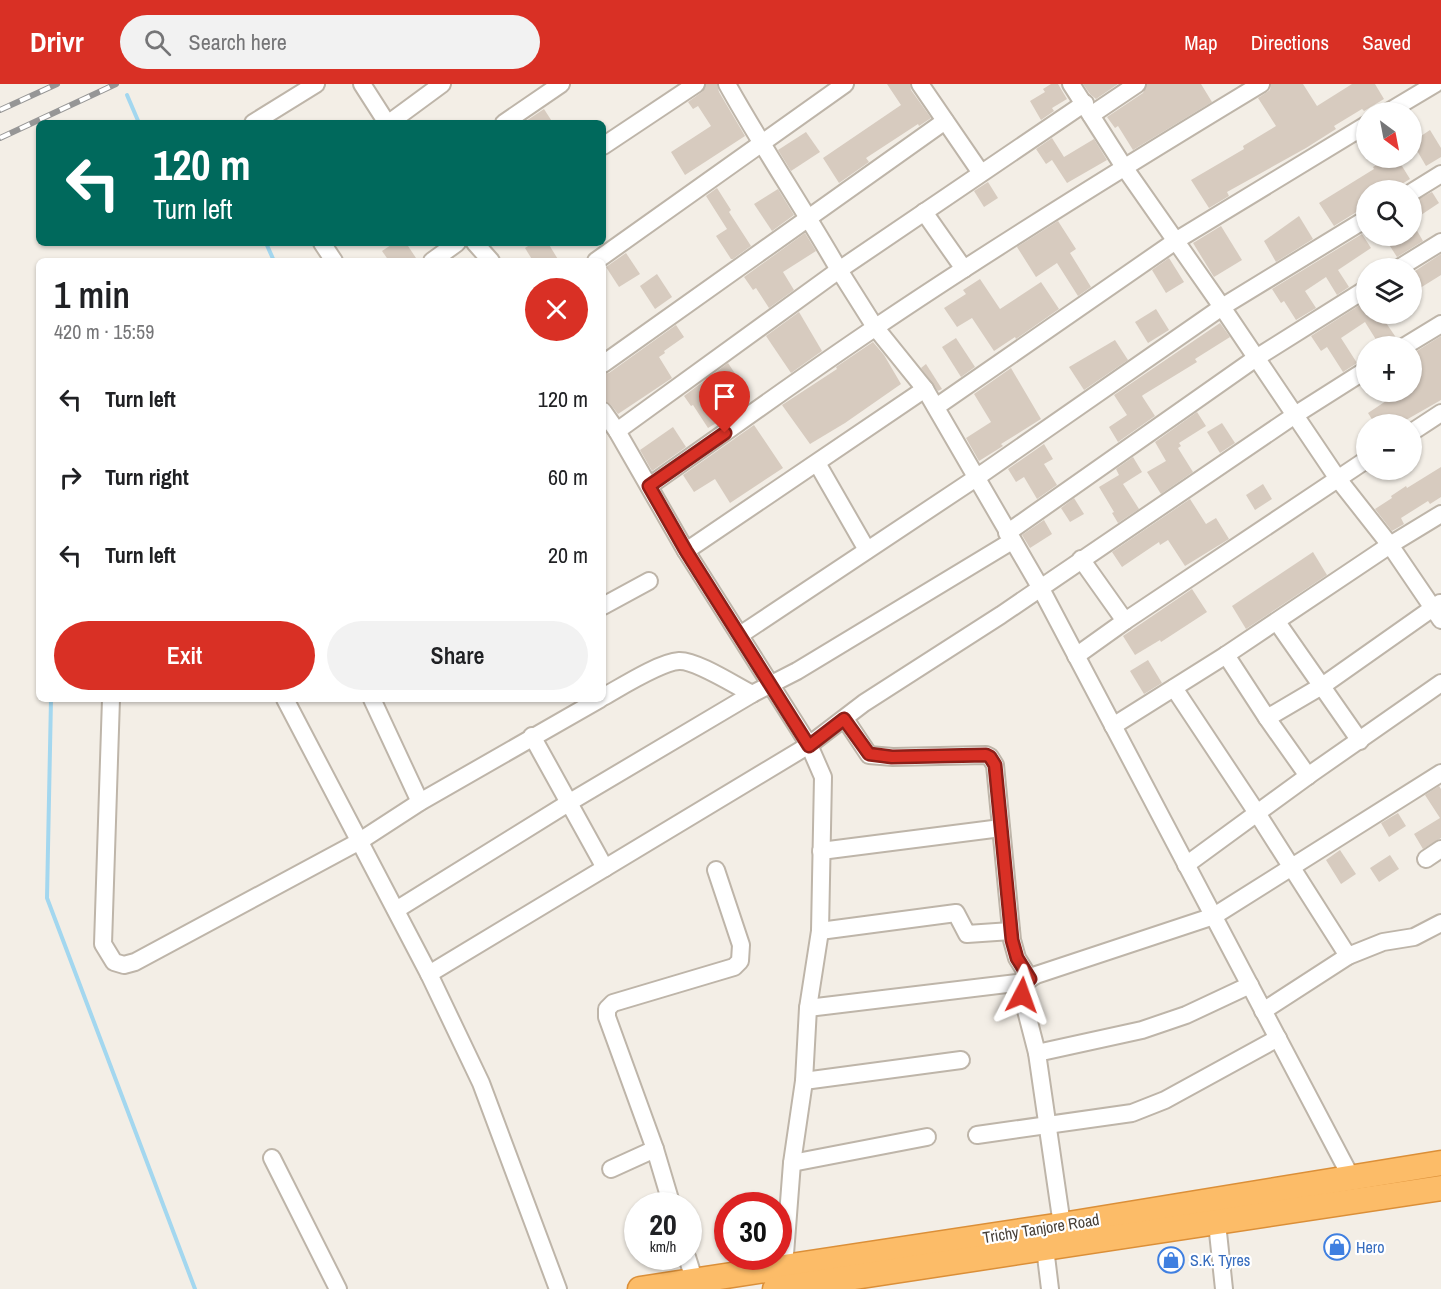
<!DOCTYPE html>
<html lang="en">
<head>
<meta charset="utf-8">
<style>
	body { margin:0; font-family:"Archivo Narrow",sans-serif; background:#f2f2f2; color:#202124; height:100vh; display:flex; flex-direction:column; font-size:22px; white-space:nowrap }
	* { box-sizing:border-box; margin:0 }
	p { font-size:20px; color:#757577 }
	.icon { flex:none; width:33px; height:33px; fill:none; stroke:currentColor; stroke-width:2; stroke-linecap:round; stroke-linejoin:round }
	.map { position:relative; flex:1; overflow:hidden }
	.details { position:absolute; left:36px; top:174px; width:570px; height:444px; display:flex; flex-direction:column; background:#fff; border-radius:9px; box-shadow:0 2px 4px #0004 }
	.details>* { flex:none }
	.hud { position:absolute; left:36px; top:36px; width:570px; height:126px; border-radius:9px; box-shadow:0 2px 4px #0004; background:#00695c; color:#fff; overflow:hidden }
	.needle { width:39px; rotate:148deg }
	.buttons { position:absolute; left:1356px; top:18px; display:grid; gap:12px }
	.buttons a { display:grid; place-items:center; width:66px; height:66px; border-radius:50%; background:#fff; box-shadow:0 2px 4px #0004; font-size:30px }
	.speed { position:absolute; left:624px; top:1108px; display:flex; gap:12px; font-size:30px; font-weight:700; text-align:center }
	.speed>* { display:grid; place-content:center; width:78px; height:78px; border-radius:50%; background:#fff; box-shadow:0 2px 4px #0004; line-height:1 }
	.speed small { font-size:15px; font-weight:400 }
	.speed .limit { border:9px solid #d22; background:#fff; color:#111 }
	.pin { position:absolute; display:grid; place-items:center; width:51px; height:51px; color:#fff; margin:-62px -26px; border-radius:50% 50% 50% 0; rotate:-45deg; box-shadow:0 0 6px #0007 }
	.pin .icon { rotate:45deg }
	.me { position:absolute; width:66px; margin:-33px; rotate:4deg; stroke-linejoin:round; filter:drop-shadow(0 0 4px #0008) }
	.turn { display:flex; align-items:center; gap:21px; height:126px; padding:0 18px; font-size:27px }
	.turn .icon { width:78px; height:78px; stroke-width:2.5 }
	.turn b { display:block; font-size:42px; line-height:51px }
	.round { display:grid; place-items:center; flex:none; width:63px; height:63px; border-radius:32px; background:#f2f2f2 }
	.headline { display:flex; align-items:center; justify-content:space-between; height:102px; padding:0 18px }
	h1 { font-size:36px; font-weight:600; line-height:45px }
	.primary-button { display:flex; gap:12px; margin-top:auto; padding:12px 18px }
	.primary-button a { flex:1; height:69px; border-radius:36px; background:#d93025; color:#fff; font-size:24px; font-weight:600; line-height:69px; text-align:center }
	.primary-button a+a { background:#f2f2f2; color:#202124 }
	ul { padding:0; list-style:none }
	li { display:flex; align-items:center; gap:18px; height:78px; padding:0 18px }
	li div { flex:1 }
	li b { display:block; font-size:22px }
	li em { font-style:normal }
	header { display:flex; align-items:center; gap:36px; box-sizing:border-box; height:84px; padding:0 30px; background:#d93025; color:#fff }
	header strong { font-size:28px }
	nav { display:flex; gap:33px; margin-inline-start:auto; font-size:21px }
	.search { width:420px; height:54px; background:#f2f2f2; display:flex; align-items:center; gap:15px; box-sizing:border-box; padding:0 21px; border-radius:33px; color:#757577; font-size:22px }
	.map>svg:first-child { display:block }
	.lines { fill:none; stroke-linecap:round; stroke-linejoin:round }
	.stream { stroke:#a3d7ef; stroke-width:4 }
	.building { fill:#d7cbbf }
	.minor-casing { stroke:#beb5a9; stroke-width:20 }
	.highway-casing { stroke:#db8f38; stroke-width:27 }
	.minor { stroke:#fff; stroke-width:16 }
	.highway { stroke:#fcbc68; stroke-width:24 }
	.rail-casing { stroke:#969696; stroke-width:6 }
	.rail { stroke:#fff; stroke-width:4; stroke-dasharray:11; stroke-linecap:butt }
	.route-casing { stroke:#8d1f18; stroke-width:15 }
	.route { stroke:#d93025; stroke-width:10 }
	.labels { text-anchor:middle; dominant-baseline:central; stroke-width:4.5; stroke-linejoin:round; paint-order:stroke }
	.street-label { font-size:16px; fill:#463e36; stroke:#fff }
	.shop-label { font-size:16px; fill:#366cbe; stroke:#fff; text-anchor:start }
</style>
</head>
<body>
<header>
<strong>Drivr</strong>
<div class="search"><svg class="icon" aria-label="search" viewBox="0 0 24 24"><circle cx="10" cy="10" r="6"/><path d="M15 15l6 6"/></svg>Search here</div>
<nav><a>Map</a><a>Directions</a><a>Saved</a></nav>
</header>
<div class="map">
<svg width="1441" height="1205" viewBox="0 0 1441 1205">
	<rect width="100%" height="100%" fill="#f3eee6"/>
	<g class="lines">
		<g class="stream">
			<polyline points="127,11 139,39"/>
			<polyline points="266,159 274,177"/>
			<polyline points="51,615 47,814 195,1205"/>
		</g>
	</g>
	<g class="building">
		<polygon points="706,0 717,0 719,8 745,52 685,91 671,68 711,42 698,22 693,25 688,18 702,8"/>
		<polygon points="887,0 910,0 911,6 931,34 919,42 918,40 866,74 869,78 839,99 823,74 901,21"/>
		<polygon points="1051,0 1058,0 1067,15 1052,24 1054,27 1041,36 1030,17 1045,8 1043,5"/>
		<polygon points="1083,0 1118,0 1096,15 1090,10"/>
		<polygon points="1147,0 1201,0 1212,18 1133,66 1118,42 1115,44 1107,33 1143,9"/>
		<polygon points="1271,0 1303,0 1317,22 1352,0 1375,0 1384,15 1364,27 1362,25 1334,42 1336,45 1306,64 1227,108 1229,112 1209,124 1191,96 1244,65 1243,62 1276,42 1258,14 1270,6"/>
		<polygon points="544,25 553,39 523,39"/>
		<polygon points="1430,46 1441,64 1441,73 1426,82 1412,58"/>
		<polygon points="806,48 820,68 791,87 778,66"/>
		<polygon points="1052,54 1064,73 1094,55 1107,76 1067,99 1052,76 1046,80 1036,65"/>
		<polygon points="1388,74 1397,74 1410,95 1392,106 1366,106 1366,122 1334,142 1319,119 1374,85 1373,83"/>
		<polygon points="988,98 998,114 984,123 974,107"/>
		<polygon points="717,104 731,126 729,128 751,162 733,175 731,175 716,152 727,145 706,112"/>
		<polygon points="778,105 794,131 772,147 754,120"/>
		<polygon points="1432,108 1439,119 1412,137 1412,118"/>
		<polygon points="1299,132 1313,155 1276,178 1264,157"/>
		<polygon points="1058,137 1076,165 1070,169 1091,203 1078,212 1057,179 1036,193 1017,163"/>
		<polygon points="1412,138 1423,157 1397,173 1388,159 1400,152 1412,152"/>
		<polygon points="1221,142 1242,176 1214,193 1193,159"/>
		<polygon points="805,149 816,167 783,188 794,206 769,224 756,204 753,206 744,193"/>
		<polygon points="1362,150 1371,164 1338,186 1349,203 1337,211 1326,193 1305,207 1316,224 1296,236 1284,217 1281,219 1272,205"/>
		<polygon points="394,159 406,159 418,177 389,177 382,167"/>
		<polygon points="533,159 548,159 559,177 533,177 525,164"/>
		<polygon points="626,169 640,190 619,203 606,183"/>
		<polygon points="1441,170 1441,191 1412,209 1412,189"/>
		<polygon points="1169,174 1184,198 1166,209 1152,186"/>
		<polygon points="657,190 672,213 655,225 640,202"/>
		<polygon points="980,195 1000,225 1041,198 1059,225 1016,255 1015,253 994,267 972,234 957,243 944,224 966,210 963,206"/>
		<polygon points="1366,217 1366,230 1380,230 1397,255 1385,262 1380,262 1365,238 1341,254 1357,279 1343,288 1327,263 1321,267 1311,252"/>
		<polygon points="1156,225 1169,246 1148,259 1135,238"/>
		<polygon points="799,228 822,267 791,289 766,252"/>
		<polygon points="1220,239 1230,253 1195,275 1197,278 1143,311 1142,312 1155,332 1118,358 1109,343 1127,331 1114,311"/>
		<polygon points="676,241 684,253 664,267 665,269 659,273 672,294 618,330 611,321 603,317 603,290 609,289"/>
		<polygon points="1441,252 1441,316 1399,340 1375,340 1368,329 1389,315 1386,308 1412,308 1412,270"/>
		<polygon points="956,254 975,283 961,293 942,263"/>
		<polygon points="1115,256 1128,276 1084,306 1069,283"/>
		<polygon points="873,258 884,271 901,300 845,339 810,360 782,321 837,285 836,283"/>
		<polygon points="728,279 736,291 724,299 741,324 708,344 693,321 691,322 684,312"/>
		<polygon points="926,280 942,305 938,307 921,284"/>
		<polygon points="1011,284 1041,335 1001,360 1003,362 979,377 966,354 991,338 974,310"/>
		<polygon points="1197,328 1206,342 1179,359 1181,362 1178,364 1193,388 1161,410 1147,388 1166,377 1155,358"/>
		<polygon points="1222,339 1235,359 1220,369 1207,348"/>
		<polygon points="754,341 783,384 730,419 715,395 694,408 683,391"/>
		<polygon points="673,343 686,363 652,387 640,366"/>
		<polygon points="1044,360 1053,375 1044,380 1057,401 1037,415 1024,393 1016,398 1008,385"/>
		<polygon points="1133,373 1142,388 1123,400 1139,425 1118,439 1112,429 1114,428 1099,403 1119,391 1116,385"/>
		<polygon points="1441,383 1441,413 1430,420 1428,417 1401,434 1404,440 1392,447 1375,425 1392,414 1391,412 1406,402 1407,404"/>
		<polygon points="1263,400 1272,415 1255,426 1246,411"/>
		<polygon points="1074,414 1084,430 1070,438 1061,424"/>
		<polygon points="1190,415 1206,440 1216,434 1229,455 1185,482 1168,456 1160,461 1159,458 1122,483 1112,468"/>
		<polygon points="1044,436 1052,450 1030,464 1022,451"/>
		<polygon points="1313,468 1327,491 1246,545 1232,522"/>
		<polygon points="1192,505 1207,528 1161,558 1160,556 1135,571 1123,552"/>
		<polygon points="1148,576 1162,599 1144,610 1130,587"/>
		<polygon points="1439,702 1441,705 1441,754 1423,765 1414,750 1440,734 1425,711"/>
		<polygon points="1398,729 1406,742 1389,753 1381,739"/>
		<polygon points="1340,766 1356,790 1341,800 1326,776"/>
		<polygon points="1390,771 1399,785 1379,798 1370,784"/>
	</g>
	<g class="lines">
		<g class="minor-casing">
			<g id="minor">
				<polyline points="362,0 387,39"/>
				<path d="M727 0C762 63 803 123 839 186L1085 19"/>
				<polyline points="920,0 981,89"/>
				<polyline points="1071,0 1124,83 1222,223 1338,395 1390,461 1441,536"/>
				<polyline points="1388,28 1435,0"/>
				<polyline points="1091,31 1137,0"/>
				<polyline points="253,39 316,0"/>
				<polyline points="389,39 442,0"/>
				<polyline points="504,39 561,0"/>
				<polyline points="603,62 696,0"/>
				<polyline points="1412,108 1441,90"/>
				<polyline points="924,128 964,185"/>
				<polyline points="322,159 334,177"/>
				<polyline points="475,159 491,177"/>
				<polyline points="432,177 457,159"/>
				<polyline points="596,177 845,0"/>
				<polyline points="1399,184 1441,158"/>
				<polyline points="1405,262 1441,240"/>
				<polyline points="603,280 945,37"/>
				<polyline points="936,323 1177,156 1366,41"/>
				<polyline points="603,327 617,347 686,467 809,661 823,693 820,847 808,924 804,997 792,1079 784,1183"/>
				<polyline points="617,347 839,186 875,243 925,305 1040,503 1352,1095"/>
				<polyline points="1412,348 1441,329"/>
				<polyline points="817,379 867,466"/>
				<path d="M649 402C725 349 800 294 876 243 1002 158 1132 78 1261 0"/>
				<polyline points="1007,449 1256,274 1366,205"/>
				<polyline points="686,467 925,305"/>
				<polyline points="1081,475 1125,537"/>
				<polyline points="603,522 649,497"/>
				<polyline points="1277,538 1360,657"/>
				<polyline points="740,551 976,394 1222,223 1366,135"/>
				<polyline points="1226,571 1267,634 1308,692"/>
				<polyline points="1076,572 1125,537 1366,376"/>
				<polyline points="1174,604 1257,729 1348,872"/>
				<path d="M603 613C621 603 660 578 679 577 696 576 736 602 752 610"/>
				<polyline points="111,615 103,860 114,878 124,881 135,878 360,757 420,718 600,615"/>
				<polyline points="285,615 429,890 481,999 558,1205"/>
				<polyline points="372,615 420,718"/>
				<polyline points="1267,634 1325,600 1440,519"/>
				<polyline points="845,635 869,671 893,673 986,671 990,673 995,681 1012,856 1017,874 1030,895"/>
				<polyline points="1113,642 1226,571 1390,461 1441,430"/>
				<polyline points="532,652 605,784"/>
				<polyline points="821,767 1001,744"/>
				<polyline points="1426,775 1441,765"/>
				<polyline points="1186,781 1312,689 1441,599"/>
				<polyline points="396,826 570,718 752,610 797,587 1012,457"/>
				<polyline points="820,847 956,829 967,850 1011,847"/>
				<polyline points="429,890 809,661 864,619 1001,531 1295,331 1366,286"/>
				<polyline points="808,924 1024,898"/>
				<polyline points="1263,927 1348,872 1383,858 1414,853 1441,839"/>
				<polyline points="1037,969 1142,946 1186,931 1250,901"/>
				<polyline points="804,997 961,976"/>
				<polyline points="977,1051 1132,1029 1165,1016 1278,954"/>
				<polyline points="272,1074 338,1205"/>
				<polyline points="792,1079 927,1053"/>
				<polyline points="611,1085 655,1065"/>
				<polyline points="672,1122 655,1065 607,933 607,925 613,919 734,883 740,877 741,861 716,786"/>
				<polyline points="1217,1139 1224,1205"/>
				<polyline points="1062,1141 1037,969 1022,911 1024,898 1036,891 1214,832 1441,689"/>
				<polyline points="1045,1164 1050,1205"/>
				<polyline points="687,1173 695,1198"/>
			</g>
		</g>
		<g class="highway-casing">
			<g id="highway">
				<polyline points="640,1205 1062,1141 1441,1079"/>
				<polyline points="775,1205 1441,1104"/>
			</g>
		</g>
		<use href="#minor" class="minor"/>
		<use href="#highway" class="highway"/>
		<g class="rail-casing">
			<g id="rail">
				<polyline points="0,26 57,0"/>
				<polyline points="0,54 116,0"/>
			</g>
		</g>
		<use href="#rail" class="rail"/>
	</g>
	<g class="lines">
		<g class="route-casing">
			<polyline id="route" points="725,349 649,402 686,467 809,662 844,635 869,670 892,673 986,671 990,673 995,681 1012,856 1017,874 1030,895 1024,898 1022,911"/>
		</g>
		<use href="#route" class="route"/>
	</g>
	<defs>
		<g id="shop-ring" transform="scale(1.35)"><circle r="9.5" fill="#fff" stroke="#3f7fe0" stroke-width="1.5"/><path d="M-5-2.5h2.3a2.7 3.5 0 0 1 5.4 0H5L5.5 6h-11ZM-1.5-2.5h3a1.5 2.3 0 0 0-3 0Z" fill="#3f7fe0"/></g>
	</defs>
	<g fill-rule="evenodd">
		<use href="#shop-ring" x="1337" y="1163"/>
		<use href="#shop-ring" x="1171" y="1176"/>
	</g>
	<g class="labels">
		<g class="street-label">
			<text transform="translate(1041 1144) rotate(-9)">Trichy Tanjore Road</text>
		</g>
		<g class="shop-label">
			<text x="1356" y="1163">Hero</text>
			<text x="1190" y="1176">S.K. Tyres</text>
		</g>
	</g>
</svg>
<div class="buttons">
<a><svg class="needle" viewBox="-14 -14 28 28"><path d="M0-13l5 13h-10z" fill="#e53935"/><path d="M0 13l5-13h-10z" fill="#757577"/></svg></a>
<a><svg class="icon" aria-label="search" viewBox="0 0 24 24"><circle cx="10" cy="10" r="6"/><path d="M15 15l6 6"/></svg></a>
<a><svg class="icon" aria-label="layers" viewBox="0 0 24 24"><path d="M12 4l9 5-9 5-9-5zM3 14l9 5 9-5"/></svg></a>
<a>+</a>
<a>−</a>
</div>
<div class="speed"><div>20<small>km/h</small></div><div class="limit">30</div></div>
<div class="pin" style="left:725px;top:349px;background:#d93025"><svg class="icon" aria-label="arrive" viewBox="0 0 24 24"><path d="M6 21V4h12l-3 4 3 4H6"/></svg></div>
<svg class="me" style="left:1022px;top:911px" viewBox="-20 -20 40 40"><path d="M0-17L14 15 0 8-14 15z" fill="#d93025" stroke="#fff" stroke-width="4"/></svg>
<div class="hud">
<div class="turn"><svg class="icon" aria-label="left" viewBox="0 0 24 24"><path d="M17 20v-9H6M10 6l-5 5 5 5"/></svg><div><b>120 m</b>Turn left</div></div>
</div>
<section class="details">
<div class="headline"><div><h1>1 min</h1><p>420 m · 15:59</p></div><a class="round" style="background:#d93025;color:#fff"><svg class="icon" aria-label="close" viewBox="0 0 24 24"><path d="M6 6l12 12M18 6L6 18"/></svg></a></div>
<ul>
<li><svg class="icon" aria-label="left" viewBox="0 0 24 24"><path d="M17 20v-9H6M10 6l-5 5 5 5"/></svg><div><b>Turn left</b></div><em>120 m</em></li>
<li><svg class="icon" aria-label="right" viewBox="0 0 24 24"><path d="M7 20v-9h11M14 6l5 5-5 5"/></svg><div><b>Turn right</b></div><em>60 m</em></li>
<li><svg class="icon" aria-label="left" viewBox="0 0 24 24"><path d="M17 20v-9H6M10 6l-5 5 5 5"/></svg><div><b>Turn left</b></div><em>20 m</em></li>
</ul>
<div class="primary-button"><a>Exit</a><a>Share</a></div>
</section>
</div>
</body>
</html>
